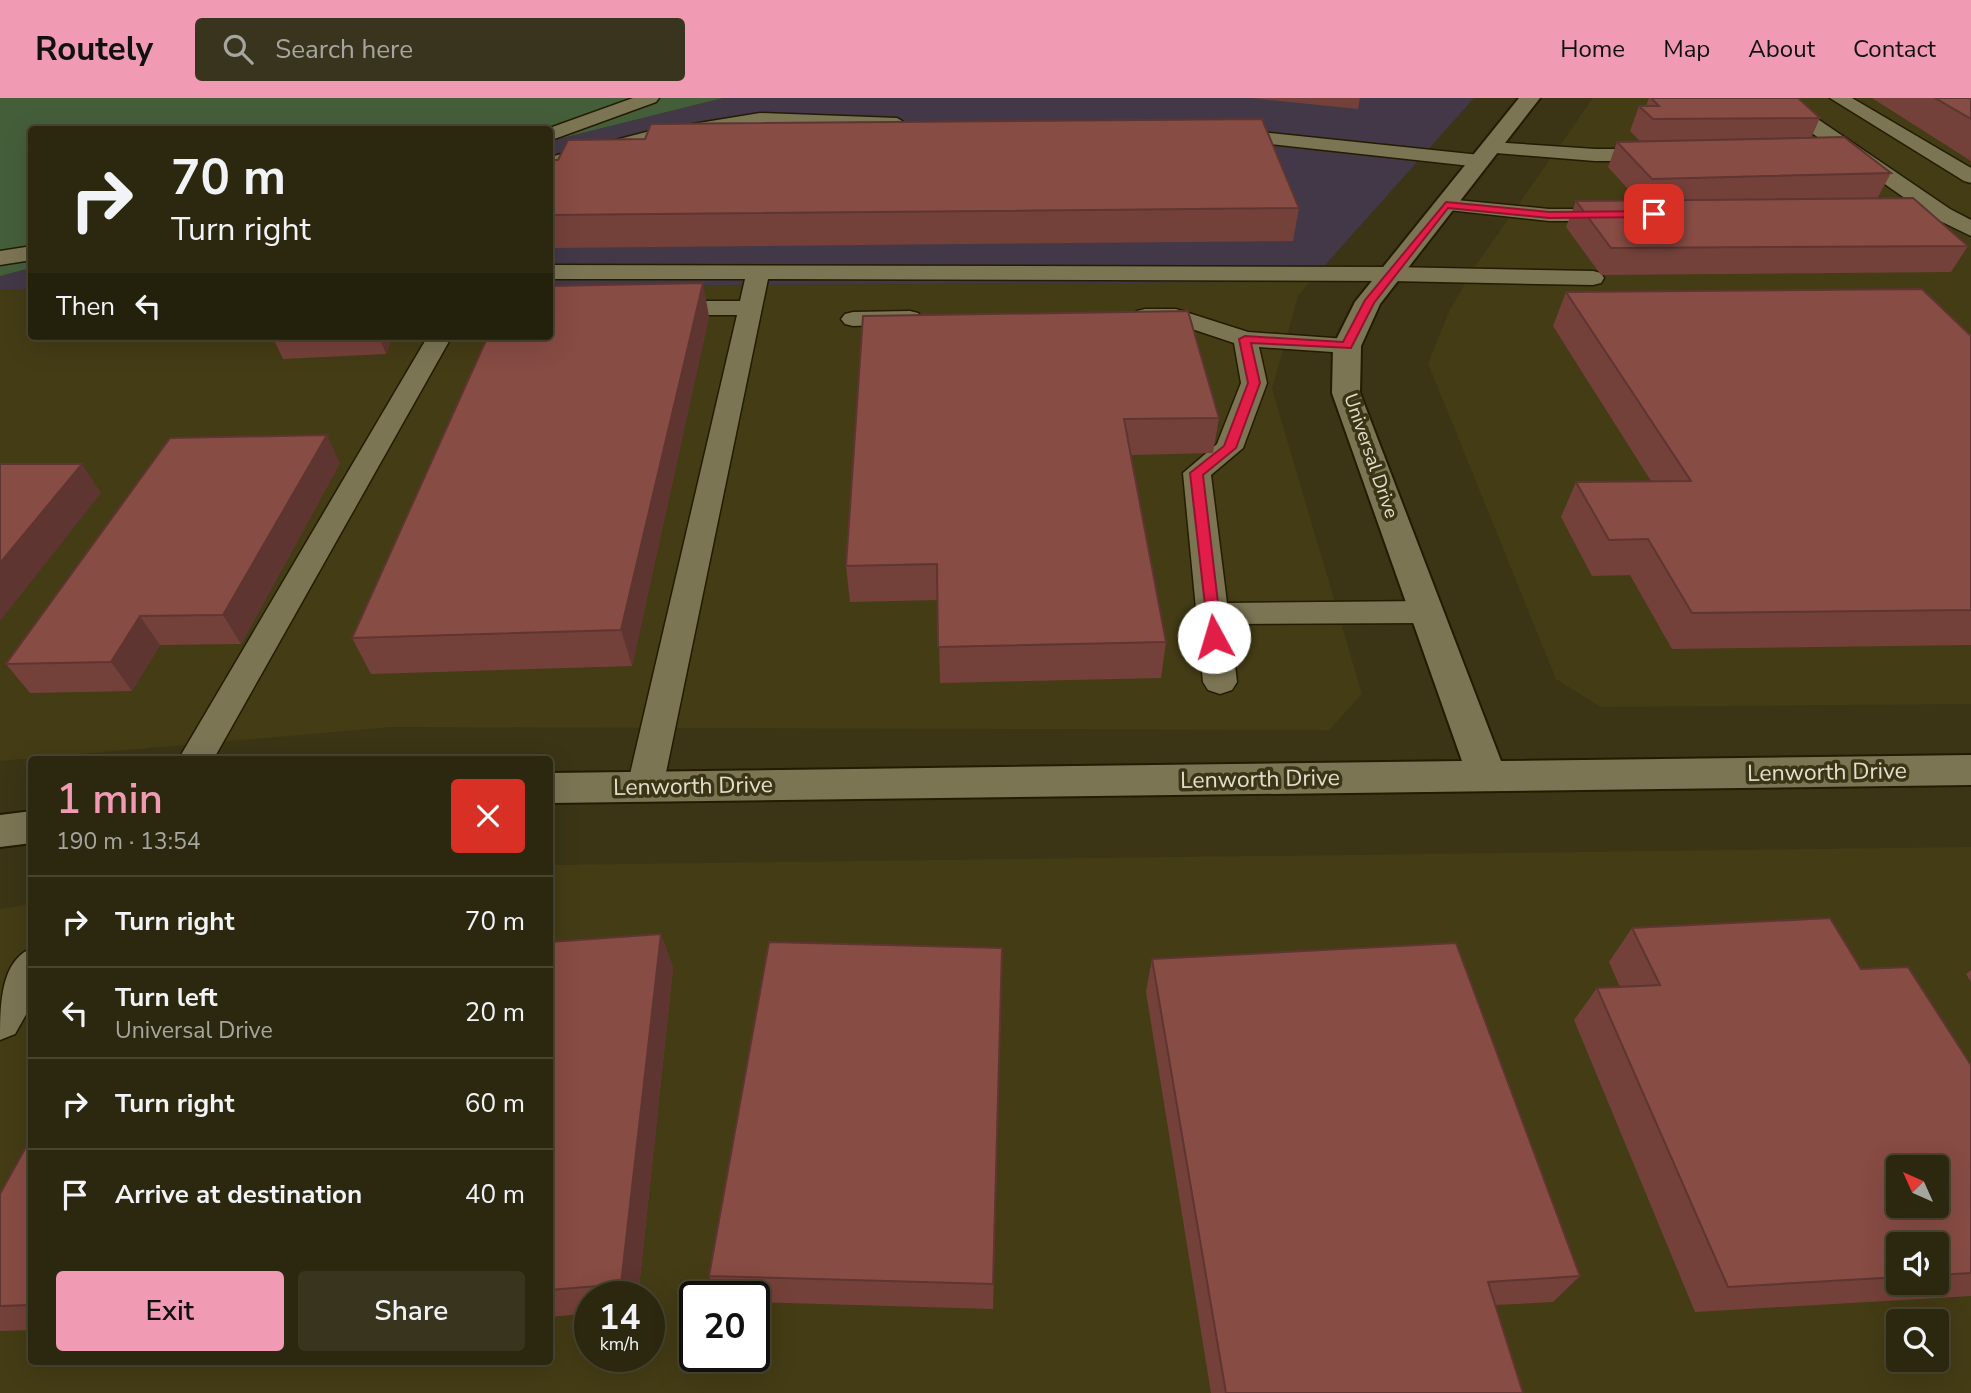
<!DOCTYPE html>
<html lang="en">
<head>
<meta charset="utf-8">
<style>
	body { margin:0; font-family:"Nunito Sans",sans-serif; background:#38341e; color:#f1f3f6; height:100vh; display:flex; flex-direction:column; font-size:26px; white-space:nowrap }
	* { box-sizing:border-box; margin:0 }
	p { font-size:23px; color:#a6a69f }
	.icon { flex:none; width:38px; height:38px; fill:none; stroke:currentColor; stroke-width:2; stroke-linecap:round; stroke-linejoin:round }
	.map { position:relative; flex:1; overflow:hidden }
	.panel { position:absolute; left:28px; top:658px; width:525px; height:609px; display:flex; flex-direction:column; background:#2c2810; border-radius:7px; box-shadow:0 7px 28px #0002,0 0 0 2px #484430 }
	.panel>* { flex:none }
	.top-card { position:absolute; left:28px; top:28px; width:525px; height:214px; border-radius:7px; box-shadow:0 7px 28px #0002,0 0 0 2px #484430; background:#2c2810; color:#f1f3f6; overflow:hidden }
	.needle { width:46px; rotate:315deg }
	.controls { position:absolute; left:1886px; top:1057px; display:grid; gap:14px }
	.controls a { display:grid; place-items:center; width:63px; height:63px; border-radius:7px; background:#2c2810; box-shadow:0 7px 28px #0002,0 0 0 2px #484430; font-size:35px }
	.speed { position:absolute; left:574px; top:1183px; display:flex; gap:14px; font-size:35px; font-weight:700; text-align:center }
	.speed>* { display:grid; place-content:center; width:91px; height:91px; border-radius:50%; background:#2c2810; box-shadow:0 7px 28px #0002,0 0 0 2px #484430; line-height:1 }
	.speed small { font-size:18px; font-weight:400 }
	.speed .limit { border:4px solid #111; border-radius:10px; background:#fff; color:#111 }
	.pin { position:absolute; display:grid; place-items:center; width:60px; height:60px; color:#fff; margin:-30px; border-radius:14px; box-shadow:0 4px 10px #0006 }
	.me { position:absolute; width:77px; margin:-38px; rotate:354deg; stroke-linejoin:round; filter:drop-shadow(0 0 5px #0008) }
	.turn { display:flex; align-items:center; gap:24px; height:147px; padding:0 28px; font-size:32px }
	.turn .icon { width:91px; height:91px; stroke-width:2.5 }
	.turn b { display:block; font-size:49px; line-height:60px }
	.then { display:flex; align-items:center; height:66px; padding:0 28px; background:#0003; gap:14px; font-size:26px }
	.round { display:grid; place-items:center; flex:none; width:74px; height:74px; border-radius:7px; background:#38341e }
	.head { display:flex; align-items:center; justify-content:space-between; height:119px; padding:0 28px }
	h1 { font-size:42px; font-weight:600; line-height:52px; color:#f09ab4 }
	.primary-button { display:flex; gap:14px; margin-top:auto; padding:14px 28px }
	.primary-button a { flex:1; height:80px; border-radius:7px; background:#f09ab4; color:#111; font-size:28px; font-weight:600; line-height:80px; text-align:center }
	.primary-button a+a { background:#38341e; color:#f1f3f6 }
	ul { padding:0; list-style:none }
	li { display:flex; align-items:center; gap:21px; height:91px; padding:0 28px; border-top:2px solid #484430 }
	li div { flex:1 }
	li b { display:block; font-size:26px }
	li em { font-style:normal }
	header { display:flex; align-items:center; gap:42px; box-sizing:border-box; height:98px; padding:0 35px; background:#f09ab4; color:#111 }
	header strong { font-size:33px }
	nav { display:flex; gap:38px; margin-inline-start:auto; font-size:24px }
	.search { width:490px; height:63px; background:#38341e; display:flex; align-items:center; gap:18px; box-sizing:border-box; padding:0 24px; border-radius:7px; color:#a6a69f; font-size:26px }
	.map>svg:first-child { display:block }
	.commercial { fill:#423848 }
	.built { fill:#443c15; fill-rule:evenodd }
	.green { fill:#455e3a }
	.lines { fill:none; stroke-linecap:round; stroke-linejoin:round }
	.lane-casing { stroke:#231c00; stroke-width:3 }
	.street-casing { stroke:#231c00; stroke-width:4 }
	.lane { fill:#7c7554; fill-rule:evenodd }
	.street { fill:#7c7554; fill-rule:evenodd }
	.wall { fill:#74413a; fill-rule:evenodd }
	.shaded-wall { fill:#5e3530 }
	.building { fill:#874c44; stroke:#5e3530; stroke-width:2; fill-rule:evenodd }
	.route { fill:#e11d48; stroke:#92132f; stroke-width:2 }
	.labels { text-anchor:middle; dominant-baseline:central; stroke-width:7; stroke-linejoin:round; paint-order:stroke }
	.far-street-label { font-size:19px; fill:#e2decd; stroke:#3b3516 }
	.street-label { font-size:23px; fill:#e2decd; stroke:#3b3516 }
</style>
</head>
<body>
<header>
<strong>Routely</strong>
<div class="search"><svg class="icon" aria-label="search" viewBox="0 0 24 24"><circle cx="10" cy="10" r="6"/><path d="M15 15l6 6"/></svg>Search here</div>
<nav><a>Home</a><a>Map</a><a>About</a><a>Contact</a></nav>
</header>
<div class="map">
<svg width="1971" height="1295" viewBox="0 0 1971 1295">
	<rect width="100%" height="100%" fill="#3b3516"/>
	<g class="commercial">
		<polygon points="723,0 1474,0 1310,184 550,188 550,43"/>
		<polygon points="31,170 31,191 0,191 0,178"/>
	</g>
	<g class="built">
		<polygon points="1593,0 1971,0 1971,606 1601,609 1556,581 1428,265 1450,212 1474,170"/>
		<polygon points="1310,184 1298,198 1272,291 1362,596 1329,632 391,629 0,663 0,191 31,191 32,238 550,238 550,188"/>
		<path d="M1971 749V1295H0V811L31 806 32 1264H550V767ZM1899 1069H1937V1108H1899ZM1899 1146H1937V1185H1899ZM590 1199H649V1258H590ZM695 1199H754V1258H695ZM1899 1223H1937V1262H1899Z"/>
	</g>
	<polygon class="green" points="0,0 723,0 550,43 550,32 32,32 31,170 0,178"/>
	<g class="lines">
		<g class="lane-casing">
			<g id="lane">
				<polygon points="633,0 659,0 656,4 557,40 550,42 550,32 544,32"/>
				<polygon points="1730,0 1762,0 1800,9 1950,111 1971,122 1971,138 1938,122 1875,121 1872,116 1875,111 1919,110 1786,17 1733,4"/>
				<polygon points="1830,0 1852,0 1971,70 1971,85 1964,83"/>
				<polygon points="760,15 897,20 907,26 897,32 760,27 651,45 550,71 550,59 650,33"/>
				<polygon points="1223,30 1480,57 1487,59 1490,63 1487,67 1480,69 1216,40 1213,36"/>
				<polygon points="1491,44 1595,51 1659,51 1666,53 1669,57 1666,61 1659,63 1595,63 1484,54 1481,50 1484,46"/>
				<polygon points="1446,101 1549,111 1617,111 1625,112 1628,117 1625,122 1617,123 1549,123 1439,111 1435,107 1439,103"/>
				<polygon points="32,148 32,162 0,167 0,153"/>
				<polygon points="550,167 1391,169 1593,173 1601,175 1604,180 1601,185 1593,187 1391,183 768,181 663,689 658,699 645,703 632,699 627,689 737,217 661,217 653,215 649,210 653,205 661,203 740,203 745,181 550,181"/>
				<polygon points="1145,211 1176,211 1248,234 1347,241 1356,243 1359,248 1356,253 1347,255 1259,249 1267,285 1243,350 1211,377 1227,505 1427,503 1438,507 1443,514 1438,521 1427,525 1230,526 1237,584 1232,592 1220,596 1208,592 1203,584 1183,375 1217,346 1241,285 1234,245 1174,225 1137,223 1133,218 1137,213"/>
				<polygon points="910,213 918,215 922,220 918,225 853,228 845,226 841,221 845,216 853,214"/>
				<polygon points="428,238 452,238 213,662 178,662"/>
				<path d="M32 850V906L15 936 0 942C0 908 0 863 32 850Z"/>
			</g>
		</g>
		<g class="street-casing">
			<g id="street">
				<polygon points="1519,0 1540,0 1380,206 1361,248 1360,295 1501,663 1971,657 1971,687 550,705 550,675 1462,663 1332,295 1333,248 1355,204"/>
				<polygon points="32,713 32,745 0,749 0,717"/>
			</g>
		</g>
		<use href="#lane" class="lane"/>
		<use href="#street" class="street"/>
	</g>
	<g class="wall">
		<polygon points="1251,0 1360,0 1358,11"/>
		<polygon points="1649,0 1798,0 1820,20 1811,40 1891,75 1877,101 1968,148 1951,174 1601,177 1566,129 1576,103 1638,102 1608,69 1617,44 1641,44 1630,33 1639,8 1646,8"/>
		<polygon points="1872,0 1971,0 1971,63"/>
		<polygon points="550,62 1299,110 1293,143 550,150"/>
		<polygon points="1566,194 1971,238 1971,547 1672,551 1630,477 1592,478 1561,419 1576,384 1651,383 1553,228"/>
		<polygon points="709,218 632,568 371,576 352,540"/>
		<polygon points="863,218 1219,320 1213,355 1131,357 1166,544 1161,580 940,585 938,502 850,504 846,468"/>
		<polygon points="276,238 393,238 386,256 283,261 274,242"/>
		<polygon points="340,365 241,546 160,547 132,593 30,595 6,566"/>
		<path d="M1632 830 1861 871 1971 967V1198L1695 1214 1574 922 1597 890 1620 889 1609 864ZM1899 1146H1937V1185H1899Z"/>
		<polygon points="661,836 673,870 638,1199 590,1199 590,1215 550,1219 550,844"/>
		<polygon points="1002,850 993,1211 754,1204 754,1199 719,1199 709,1178"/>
		<polygon points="1152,861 1580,1178 1553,1204 1495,1207 1523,1295 1211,1295 1146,894"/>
		<polygon points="1971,872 1971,884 1966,876"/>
		<polygon points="32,1038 32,1232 0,1233 0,1096"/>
	</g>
	<g class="shaded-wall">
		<polygon points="703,185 709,218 632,568 621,532"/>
		<polygon points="379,238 393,238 386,256"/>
		<polygon points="327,337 340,365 241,546 223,517"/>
		<polygon points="82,366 101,395 0,523 0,465"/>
		<polygon points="140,518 160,547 132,593 111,564"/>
		<polygon points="661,836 673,870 638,1199 629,1199 621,1186"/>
	</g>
	<g class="building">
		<polygon points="1651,0 1798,0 1820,20 1653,21 1639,8 1659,8"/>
		<polygon points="1935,0 1971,0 1971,21"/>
		<polygon points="1262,21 1299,110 550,117 550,62 558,62 568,42 645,41 651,26"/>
		<polygon points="1844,39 1891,75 1652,81 1617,44"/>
		<polygon points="1913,100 1968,148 1611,150 1576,103"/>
		<polygon points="703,185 621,532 352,540 488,238 550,238 550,188"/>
		<polygon points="1922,191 1971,238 1971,512 1692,515 1648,441 1609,442 1576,384 1691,383 1566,194"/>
		<polygon points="1188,213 1219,320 1124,321 1166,544 938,549 937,466 846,468 863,218"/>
		<polygon points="276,238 341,238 274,242"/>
		<polygon points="327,337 223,517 140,518 111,564 6,566 170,340"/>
		<polygon points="0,366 82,366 0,465"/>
		<path d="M1830 820 1861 871 1908 869 1971 967V1175L1937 1177V1146H1899V1179L1728 1189 1597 890 1660 887 1632 830ZM1899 1069H1937V1108H1899Z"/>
		<polygon points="661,836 621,1186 550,1192 550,844"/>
		<polygon points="769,844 1002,850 993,1186 709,1178"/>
		<polygon points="1456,845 1580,1178 1488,1184 1523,1295 1226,1295 1152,861"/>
		<polygon points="32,1038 32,1207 0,1208 0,1096"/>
	</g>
	<polygon class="route" points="1446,104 1549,114 1654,113 1659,116 1654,119 1549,120 1448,110 1374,205 1351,250 1251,245 1260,285 1236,350 1203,377 1222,539 1214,544 1209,542 1190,375 1224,348 1248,285 1239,241 1245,238 1343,244 1365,202"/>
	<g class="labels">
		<g class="far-street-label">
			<text transform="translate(1371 358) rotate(71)">Universal Drive</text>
		</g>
		<g class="street-label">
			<text transform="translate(1827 674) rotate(-1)">Lenworth Drive</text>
			<text transform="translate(1260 681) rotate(-1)">Lenworth Drive</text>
			<text transform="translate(693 688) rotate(-1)">Lenworth Drive</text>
		</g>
	</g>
</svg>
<div class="controls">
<a><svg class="needle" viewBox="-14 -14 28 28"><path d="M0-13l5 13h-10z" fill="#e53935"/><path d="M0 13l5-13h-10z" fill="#a6a69f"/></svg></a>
<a><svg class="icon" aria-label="sound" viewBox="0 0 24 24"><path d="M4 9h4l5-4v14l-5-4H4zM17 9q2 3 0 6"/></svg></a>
<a><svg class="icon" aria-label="search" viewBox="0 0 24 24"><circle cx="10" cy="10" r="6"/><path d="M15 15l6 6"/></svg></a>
</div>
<div class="speed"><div>14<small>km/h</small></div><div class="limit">20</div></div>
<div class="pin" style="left:1654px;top:116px;background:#d93025"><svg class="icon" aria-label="arrive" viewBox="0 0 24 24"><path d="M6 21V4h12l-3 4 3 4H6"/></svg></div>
<svg class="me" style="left:1214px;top:539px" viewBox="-20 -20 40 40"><circle r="19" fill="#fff"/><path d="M0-13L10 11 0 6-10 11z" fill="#e11d48"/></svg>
<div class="top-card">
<div class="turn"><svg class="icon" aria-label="right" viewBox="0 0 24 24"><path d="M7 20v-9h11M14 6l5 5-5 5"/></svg><div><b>70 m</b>Turn right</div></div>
<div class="then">Then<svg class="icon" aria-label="left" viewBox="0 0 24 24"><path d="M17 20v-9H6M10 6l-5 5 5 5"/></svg></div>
</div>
<section class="panel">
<div class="head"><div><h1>1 min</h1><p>190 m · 13:54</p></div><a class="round" style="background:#d93025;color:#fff"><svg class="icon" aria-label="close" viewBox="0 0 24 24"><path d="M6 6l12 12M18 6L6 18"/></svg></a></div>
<ul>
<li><svg class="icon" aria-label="right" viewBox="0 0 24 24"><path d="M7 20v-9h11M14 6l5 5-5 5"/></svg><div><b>Turn right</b></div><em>70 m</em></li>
<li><svg class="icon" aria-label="left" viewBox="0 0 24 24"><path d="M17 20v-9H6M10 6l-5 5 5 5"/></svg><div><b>Turn left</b><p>Universal Drive</p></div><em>20 m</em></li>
<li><svg class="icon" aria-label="right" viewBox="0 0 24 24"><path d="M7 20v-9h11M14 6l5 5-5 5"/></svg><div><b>Turn right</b></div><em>60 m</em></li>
<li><svg class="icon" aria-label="arrive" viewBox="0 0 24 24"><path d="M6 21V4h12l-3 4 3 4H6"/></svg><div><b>Arrive at destination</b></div><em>40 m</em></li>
</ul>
<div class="primary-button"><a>Exit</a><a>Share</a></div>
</section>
</div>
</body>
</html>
